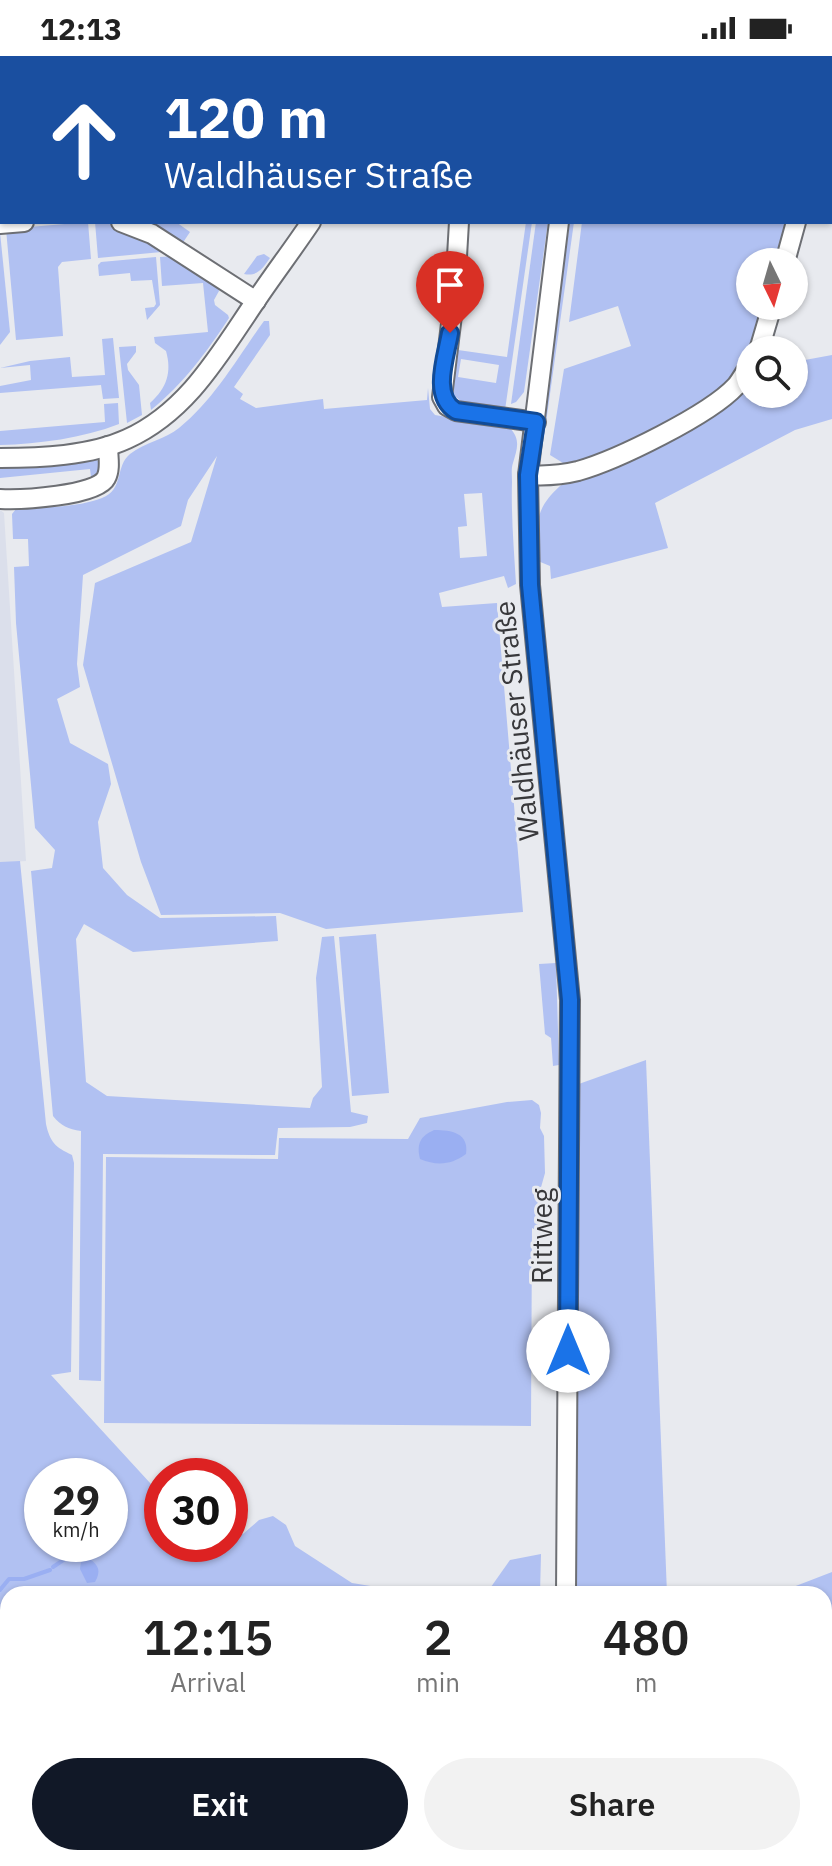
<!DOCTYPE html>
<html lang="en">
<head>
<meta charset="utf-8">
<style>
	body { margin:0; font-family:"IBM Plex Sans",sans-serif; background:#f2f2f2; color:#222; height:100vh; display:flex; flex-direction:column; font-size:30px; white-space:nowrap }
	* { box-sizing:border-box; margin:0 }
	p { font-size:26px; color:#767676 }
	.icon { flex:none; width:44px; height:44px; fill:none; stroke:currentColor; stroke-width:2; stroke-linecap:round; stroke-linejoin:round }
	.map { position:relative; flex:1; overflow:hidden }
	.panel { position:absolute; left:0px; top:1530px; width:832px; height:280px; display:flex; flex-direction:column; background:#fff; border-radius:24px 24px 0 0; box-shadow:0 2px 6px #0004 }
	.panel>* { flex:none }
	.top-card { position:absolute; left:0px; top:0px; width:832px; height:168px; box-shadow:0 2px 6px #0004; background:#1a4fa0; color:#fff; overflow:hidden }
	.needle { width:52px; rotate:175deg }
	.buttons { position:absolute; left:736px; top:192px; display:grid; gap:16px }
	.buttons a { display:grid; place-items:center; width:72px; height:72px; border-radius:50%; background:#fff; box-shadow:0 2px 6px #0004; font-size:40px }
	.speed { position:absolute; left:24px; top:1402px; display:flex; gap:16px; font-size:40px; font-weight:700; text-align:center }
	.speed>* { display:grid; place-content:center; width:104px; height:104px; border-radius:50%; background:#fff; box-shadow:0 2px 6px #0004; line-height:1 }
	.speed small { font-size:20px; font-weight:400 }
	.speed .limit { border:12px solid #d22; background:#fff; color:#111 }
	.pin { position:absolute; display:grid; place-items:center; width:68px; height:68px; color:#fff; margin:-82px -34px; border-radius:50% 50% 50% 0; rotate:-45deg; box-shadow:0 0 8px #0007 }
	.pin .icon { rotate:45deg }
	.me { position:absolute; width:88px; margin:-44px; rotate:0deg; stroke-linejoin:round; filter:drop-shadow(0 0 6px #0008) }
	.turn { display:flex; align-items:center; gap:28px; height:168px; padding:0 32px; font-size:36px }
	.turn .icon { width:104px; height:104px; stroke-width:2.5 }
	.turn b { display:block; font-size:56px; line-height:68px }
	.eta { display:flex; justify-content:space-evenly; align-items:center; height:136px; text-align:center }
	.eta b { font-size:48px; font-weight:600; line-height:56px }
	.action { display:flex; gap:16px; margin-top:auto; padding:16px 32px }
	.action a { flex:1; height:92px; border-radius:48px; background:#111827; color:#fff; font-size:32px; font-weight:600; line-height:92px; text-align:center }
	.action a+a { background:#f2f2f2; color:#222 }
	.status { display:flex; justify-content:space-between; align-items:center; height:56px; padding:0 40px; background:#fff; direction:ltr }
	.status svg { height:22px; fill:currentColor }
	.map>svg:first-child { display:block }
	.built { fill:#dbdfeb }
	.green { fill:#b1c1f2; fill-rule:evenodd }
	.water { fill:#9aaff2 }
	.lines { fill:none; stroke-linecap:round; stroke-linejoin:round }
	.stream { stroke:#9aaff2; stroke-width:4 }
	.minor-casing { stroke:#6d6f74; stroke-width:22 }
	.minor { stroke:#fff; stroke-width:18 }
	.route-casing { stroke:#114b97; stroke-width:20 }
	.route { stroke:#1a73e8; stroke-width:14 }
	.labels { text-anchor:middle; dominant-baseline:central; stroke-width:6; stroke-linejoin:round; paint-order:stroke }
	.street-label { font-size:28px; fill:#38383b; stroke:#e8eaef }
</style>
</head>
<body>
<div class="status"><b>12:13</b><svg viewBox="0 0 49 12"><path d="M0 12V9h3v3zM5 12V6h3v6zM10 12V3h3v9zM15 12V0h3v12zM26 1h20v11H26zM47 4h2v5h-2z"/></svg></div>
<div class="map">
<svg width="832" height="1810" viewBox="0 0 832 1810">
	<rect width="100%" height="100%" fill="#e8eaef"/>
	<polygon class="built" points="0,454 4,457 26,805 0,807"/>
	<g class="green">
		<polygon points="126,0 270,0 273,2 127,2"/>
		<polygon points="88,166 91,203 62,206 58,211 63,280 16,284 6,173"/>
		<polygon points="95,166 123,170 172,195 98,202"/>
		<polygon points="145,166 176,166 190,176 182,188"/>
		<path d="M526 166H532L505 354 463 347 450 336 458 284V294L507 301ZM461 303 499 309 496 327 458 321Z"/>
		<polygon points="536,166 548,166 524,336 516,346 511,348"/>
		<polygon points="570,166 574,166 544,381 543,362"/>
		<path d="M582 166H791L780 206H750V250H767C759 271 753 294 739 312 712 349 610 406 563 407L550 399 564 313 631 290 618 250 569 266Z"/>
		<polygon points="0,176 10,276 0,289"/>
		<path d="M264 198 270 202C263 212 257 221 244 218L257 200Z"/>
		<path d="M177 200 217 226 219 235 214 244 215 249 228 259 229 262C206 297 184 327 151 354L150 347C167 332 172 316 166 295L155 287 154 281 208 276 203 227 162 230 160 201Z"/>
		<polygon points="156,201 160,249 147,264 145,252 154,251 156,248 152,224 131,225 130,217 99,220 98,209 101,206"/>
		<path d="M264 265H269L270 279 234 331 243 338 240 343 256 352 323 343 324 353 427 344 428 332 430 353 435 359 510 372C521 384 517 393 513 407 511 412 512 420 512 426 511 460 514 494 516 528L508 532 504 520 439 537 442 551 497 547 523 856 326 873 280 857 161 859 141 806 83 609 95 527 191 486 217 400 188 444 181 470 83 519 77 608 80 631 57 643 70 687 108 708 111 728 98 766 103 812 127 839 160 862 276 860 278 885 133 896 84 868 76 883 86 1026 107 1040 310 1052 313 1042 322 1031 316 922 322 881 334 880 351 1056 368 1060 367 1067 350 1071 278 1072 275 1099 103 1098 101 1325 79 1324 81 1075C68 1073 61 1070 53 1060L31 815 52 812 55 794 35 772 16 567 14 511 29 510 28 483H13L12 458 16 453C43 451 76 452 102 442 124 434 115 410 130 398 145 386 166 383 179 372 214 344 238 301 264 265ZM482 437 487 500 460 502 458 471 467 470 464 438Z"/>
		<polygon points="113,282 119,342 103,343 101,329 0,337 0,330 31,324 30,309 0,312 30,305 70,301 72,321 105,319 102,283"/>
		<polygon points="136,290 136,296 127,308 128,314 139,329 142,359 127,367 119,291"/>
		<path d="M832 299V363L795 374 655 447 668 492 551 523 550 510 538 505C536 472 533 454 560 430L750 321V338H794V306Z"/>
		<path d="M118 347 119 368C83 382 39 388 0 389V375L105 366 104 348Z"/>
		<polygon points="95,402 100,407 98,420 91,421 90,413 0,422 0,411"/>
		<path d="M20 805 46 1068C50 1086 55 1091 72 1099L74 1107 71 1316 51 1319 162 1440V1488H230V1473L243 1478 259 1464 273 1460 286 1469 295 1490 352 1527 420 1538H8V1802H824V1538H775L832 1516V1810H0V806ZM42 1420H110V1488H42Z"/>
		<polygon points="376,878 389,1037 352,1040 339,881"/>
		<polygon points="556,907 559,1009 553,1010 551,982 545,978 539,908"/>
		<polygon points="646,1004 667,1538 575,1538 576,1029"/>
		<polygon points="532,1044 539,1049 541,1057 540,1072 544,1080 545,1117 540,1135 544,1152 542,1170 536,1174 532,1172 531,1370 104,1367 106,1101 278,1103 279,1082 408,1083 420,1062 507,1046"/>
		<polygon points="541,1498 540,1538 486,1538 510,1504"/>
	</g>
	<g class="water">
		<path d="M434 1074C452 1074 469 1077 466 1098 451 1109 437 1110 420 1103 416 1087 421 1080 434 1074Z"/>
		<path d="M90 1503C99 1510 101 1515 95 1526L87 1527 80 1513 81 1506Z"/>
	</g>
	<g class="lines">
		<g class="stream">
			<polyline points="53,1511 87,1488"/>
			<polyline points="0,1534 9,1523 24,1523 50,1514"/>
		</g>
		<g class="minor-casing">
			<g id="minor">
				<polyline points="292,0 295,2"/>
				<polyline points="795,0 798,2"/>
				<polyline points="418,2 419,0"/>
				<polyline points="574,2 574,0"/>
				<polyline points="830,22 832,23"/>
				<polyline points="830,44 832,40"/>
				<polyline points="121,166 152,178 256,245"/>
				<polyline points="459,166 455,235 442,341 447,350 456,355 536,366"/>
				<polyline points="559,166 528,419 530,529 570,944 566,1538"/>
				<polyline points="0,168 24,166"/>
				<polyline points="785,206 796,166"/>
				<polyline points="759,294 772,250"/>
				<path d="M0 402C40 402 90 400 127 383 187 356 219 299 255 246 273 219 293 193 311 166"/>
				<path d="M528 419C544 420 562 419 578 415 617 404 709 359 736 330 741 324 745 316 750 309"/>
				<path d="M0 443C20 444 97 440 106 422 111 413 108 400 108 390"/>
				<polyline points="577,1802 578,1810"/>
			</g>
		</g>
		<use href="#minor" class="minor"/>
	</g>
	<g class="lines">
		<g class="route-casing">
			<path id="route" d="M450 277C446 301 431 340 456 355L536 366 528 419 530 529 570 944 568 1295"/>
		</g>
		<use href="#route" class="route"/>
	</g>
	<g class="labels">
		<g class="street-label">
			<text transform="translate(516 665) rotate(-96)">Waldhäuser Straße</text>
			<text transform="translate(541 1180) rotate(-90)">Rittweg</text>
		</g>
	</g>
</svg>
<div class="buttons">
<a><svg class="needle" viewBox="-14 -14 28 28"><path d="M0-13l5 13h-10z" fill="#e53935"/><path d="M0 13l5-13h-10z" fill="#767676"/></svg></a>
<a><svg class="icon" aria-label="search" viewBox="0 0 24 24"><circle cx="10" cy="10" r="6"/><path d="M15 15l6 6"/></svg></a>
</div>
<div class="speed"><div>29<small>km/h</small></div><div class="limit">30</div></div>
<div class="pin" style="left:450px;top:277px;background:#d93025"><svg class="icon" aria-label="arrive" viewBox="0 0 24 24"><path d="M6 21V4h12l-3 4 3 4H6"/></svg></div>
<svg class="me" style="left:568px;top:1295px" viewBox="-20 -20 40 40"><circle r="19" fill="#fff"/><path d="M0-13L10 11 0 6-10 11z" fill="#1a73e8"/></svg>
<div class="top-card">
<div class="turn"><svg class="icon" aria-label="ahead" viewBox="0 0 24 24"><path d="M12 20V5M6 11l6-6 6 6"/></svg><div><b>120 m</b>Waldhäuser Straße</div></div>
</div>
<section class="panel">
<div class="eta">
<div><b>12:15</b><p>Arrival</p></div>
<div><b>2</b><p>min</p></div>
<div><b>480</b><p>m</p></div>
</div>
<div class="action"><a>Exit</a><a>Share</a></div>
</section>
</div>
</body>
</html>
